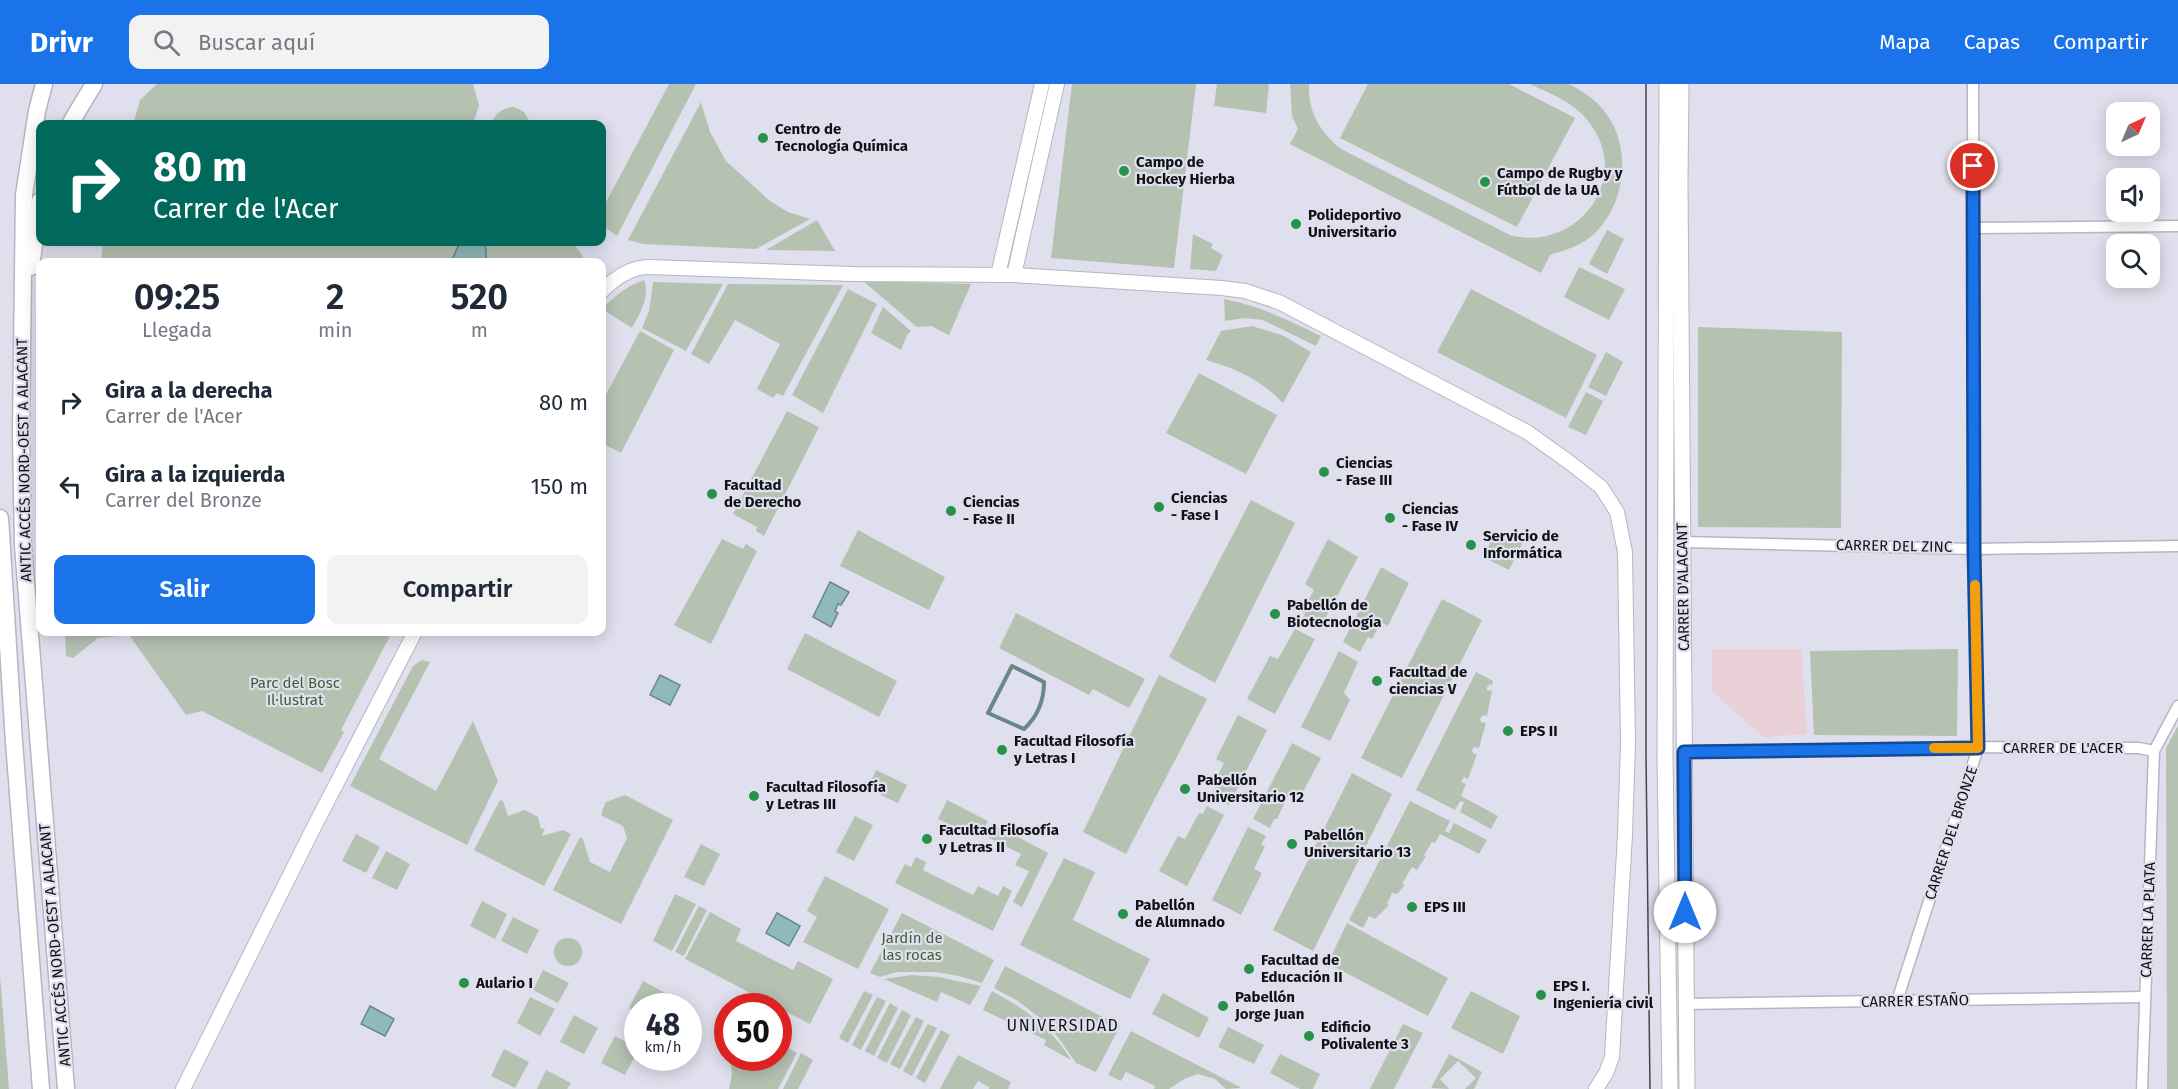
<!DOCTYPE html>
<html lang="es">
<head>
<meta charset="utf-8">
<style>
	body { margin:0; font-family:"Fira Sans",sans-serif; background:#f2f2f3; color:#1f2937; height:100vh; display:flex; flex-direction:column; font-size:22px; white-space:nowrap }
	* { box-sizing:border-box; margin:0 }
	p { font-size:20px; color:#747a83 }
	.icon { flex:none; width:33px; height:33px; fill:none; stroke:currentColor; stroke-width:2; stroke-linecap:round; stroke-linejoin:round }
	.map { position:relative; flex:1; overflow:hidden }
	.details { position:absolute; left:36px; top:174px; width:570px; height:378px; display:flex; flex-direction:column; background:#fff; border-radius:12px; box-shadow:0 3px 15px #0003 }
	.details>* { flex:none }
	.hud { position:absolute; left:36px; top:36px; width:570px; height:126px; border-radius:12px; box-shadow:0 3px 15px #0003; background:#00695c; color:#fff; overflow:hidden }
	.needle { width:39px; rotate:44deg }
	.tools { position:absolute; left:2106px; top:18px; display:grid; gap:12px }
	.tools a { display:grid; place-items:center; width:54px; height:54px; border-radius:12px; background:#fff; box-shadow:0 3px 15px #0003; font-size:30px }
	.speed { position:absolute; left:624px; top:909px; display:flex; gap:12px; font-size:30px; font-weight:700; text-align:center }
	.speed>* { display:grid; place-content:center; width:78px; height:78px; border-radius:50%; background:#fff; box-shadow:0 3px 15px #0003; line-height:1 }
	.speed small { font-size:15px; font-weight:400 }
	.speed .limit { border:9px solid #d22; background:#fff; color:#111 }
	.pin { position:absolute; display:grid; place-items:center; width:51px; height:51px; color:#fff; margin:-26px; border:3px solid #fff; border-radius:50%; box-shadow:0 2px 6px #0007 }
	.me { position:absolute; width:66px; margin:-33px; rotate:0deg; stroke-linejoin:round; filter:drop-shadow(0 0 4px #0008) }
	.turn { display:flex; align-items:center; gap:21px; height:126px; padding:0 18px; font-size:27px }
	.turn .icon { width:78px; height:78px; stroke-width:2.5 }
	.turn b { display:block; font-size:42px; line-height:51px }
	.eta { display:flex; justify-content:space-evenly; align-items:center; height:102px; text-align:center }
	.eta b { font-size:36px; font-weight:600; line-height:42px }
	.primary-button { display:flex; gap:12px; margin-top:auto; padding:12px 18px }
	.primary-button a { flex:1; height:69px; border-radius:12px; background:#1a73e8; color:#fff; font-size:24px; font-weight:600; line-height:69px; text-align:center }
	.primary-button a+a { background:#f2f2f3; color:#1f2937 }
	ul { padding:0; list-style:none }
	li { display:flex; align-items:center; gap:18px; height:84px; padding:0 18px }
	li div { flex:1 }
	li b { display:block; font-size:22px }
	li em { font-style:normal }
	header { display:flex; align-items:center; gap:36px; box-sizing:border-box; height:84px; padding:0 30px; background:#1a73e8; color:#fff }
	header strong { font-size:28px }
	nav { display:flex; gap:33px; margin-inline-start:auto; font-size:21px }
	.search { width:420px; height:54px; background:#f2f2f3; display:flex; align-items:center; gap:15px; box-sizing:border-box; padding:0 21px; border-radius:12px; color:#747a83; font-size:22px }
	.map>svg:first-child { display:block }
	.commercial { fill:#e9cfd6 }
	.green { fill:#b5c2b2 }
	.water { fill:#90b9ba; stroke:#6a8789; stroke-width:1.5 }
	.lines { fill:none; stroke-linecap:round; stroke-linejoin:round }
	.stream { stroke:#6a8789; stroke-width:4 }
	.minor-casing { stroke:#b6b5c2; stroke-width:13 }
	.tertiary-casing { stroke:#b6b5c2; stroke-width:16 }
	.secondary-casing { stroke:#b6b5c2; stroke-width:17 }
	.primary-casing { stroke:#b6b5c2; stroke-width:19 }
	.minor { stroke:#fff; stroke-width:10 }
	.tertiary { stroke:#fff; stroke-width:14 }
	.secondary { stroke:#fff; stroke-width:15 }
	.primary { stroke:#fff; stroke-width:16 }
	.tram { stroke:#47474d; stroke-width:1.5 }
	.route-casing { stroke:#114b97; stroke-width:15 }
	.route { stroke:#1a73e8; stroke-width:10 }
	.slow { stroke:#f59e0b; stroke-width:10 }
	.poi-dot { fill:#28924a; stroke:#e0dfed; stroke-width:2 }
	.labels { text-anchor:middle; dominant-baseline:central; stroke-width:4.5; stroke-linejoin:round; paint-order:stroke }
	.poi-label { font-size:15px; font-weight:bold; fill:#121216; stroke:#e0dfed; text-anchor:start }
	.street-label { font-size:15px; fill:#121216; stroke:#e0dfed }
	.park-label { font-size:15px; fill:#3e5f37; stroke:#e0dfed }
	.neighbourhood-label { font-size:16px; letter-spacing:1.5px; fill:#121216; stroke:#e0dfed }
</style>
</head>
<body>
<header>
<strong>Drivr</strong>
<div class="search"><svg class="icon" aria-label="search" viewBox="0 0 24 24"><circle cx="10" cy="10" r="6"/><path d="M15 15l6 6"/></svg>Buscar aquí</div>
<nav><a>Mapa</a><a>Capas</a><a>Compartir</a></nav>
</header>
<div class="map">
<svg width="2178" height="1005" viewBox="0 0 2178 1005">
	<rect width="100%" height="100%" fill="#e0dfed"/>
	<polygon class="commercial" points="1712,565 1801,565 1807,650 1763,653 1712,607"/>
	<g class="green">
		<polygon points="157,0 473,0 479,21 473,40 133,40 140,16"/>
		<polygon points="669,0 696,0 617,152 602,141 602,118 605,120"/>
		<polygon points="1072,0 1196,0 1174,184 1051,174"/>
		<polygon points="1217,0 1269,0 1266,29 1214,22"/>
		<path d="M1290 0H1309C1308 28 1320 48 1341 65L1510 151C1578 169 1634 93 1588 37 1573 18 1551 10 1530 0 1542 0 1555 0 1567 0 1573 1 1581 7 1587 11 1632 41 1633 111 1595 149 1583 161 1566 166 1550 171L1541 189 1290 60 1298 45 1292 32Z"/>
		<polygon points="1368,0 1509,0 1575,34 1517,143 1340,54"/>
		<polygon points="701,18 710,48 726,77 770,117 788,128 810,135 756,165 643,160 628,156"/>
		<path d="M514 23 524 28 531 40H492C495 29 502 24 514 23Z"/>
		<polygon points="817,136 835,167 766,166"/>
		<polygon points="1607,146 1624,155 1607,190 1589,180"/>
		<polygon points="1193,150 1213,160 1211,164 1223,171 1216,187 1190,185"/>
		<polygon points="103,158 571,158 580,168 586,178 101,178"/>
		<polygon points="1579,183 1625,205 1609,236 1564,213"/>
		<path d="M644 196C651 212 639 231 632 244L602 225C615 212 626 202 644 196Z"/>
		<polygon points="863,197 971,200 949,251 931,242 917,243"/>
		<polygon points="653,198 723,200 686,267 642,244 649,227"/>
		<polygon points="728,200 843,201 783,312 777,309 773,314 757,305 780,260 735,236 709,280 691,270"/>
		<polygon points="848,205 877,220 823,329 792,311"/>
		<polygon points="1471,205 1597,271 1566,334 1437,268"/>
		<path d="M1224 215C1260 222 1288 236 1321 252L1316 262 1263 236 1245 234 1225 237Z"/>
		<polygon points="883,223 911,247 907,251 901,266 871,249"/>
		<path d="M1252 242 1282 251 1311 268 1283 319C1262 297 1236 284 1206 276L1221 247Z"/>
		<polygon points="1698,243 1842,248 1841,444 1698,443"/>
		<polygon points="640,247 674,266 621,369 602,359 602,318"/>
		<polygon points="1606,268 1623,278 1606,312 1588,303"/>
		<polygon points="1199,289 1277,331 1246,390 1166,349"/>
		<polygon points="1586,308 1603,317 1586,351 1568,343"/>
		<polygon points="787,327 819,343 764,452 756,447 757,443 733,430"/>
		<polygon points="1251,416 1295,439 1215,599 1169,573"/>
		<polygon points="858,446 945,493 929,526 840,482"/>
		<polygon points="1506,447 1524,456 1509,486 1483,473 1495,450 1502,453"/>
		<polygon points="722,455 743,465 746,460 757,467 711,560 674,541"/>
		<polygon points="1328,455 1358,473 1319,546 1302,537 1305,529 1302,528 1314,506 1305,500"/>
		<polygon points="1381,483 1409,499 1388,542 1381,538 1372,555 1368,553 1360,568 1343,558"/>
		<polygon points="1442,515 1482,536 1402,694 1361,674"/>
		<polygon points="1016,529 1145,595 1129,624 1093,605 1089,611 999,564"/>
		<polygon points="1295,545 1315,555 1275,630 1247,615 1270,572 1278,575"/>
		<polygon points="65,548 392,548 341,646 344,648 322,689 202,627 186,631 129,551 98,554 73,574 66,572"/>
		<polygon points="805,549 897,597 879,633 787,585"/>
		<polygon points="1958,565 1957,652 1814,651 1810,567"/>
		<polygon points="1339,567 1358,578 1344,609 1350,616 1330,657 1301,643"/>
		<polygon points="422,576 430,578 379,675 436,707 473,637 498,697 467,761 350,702 413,582"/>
		<polygon points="1476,588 1493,597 1492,602 1490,600 1487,603 1487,606 1492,607 1487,632 1483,631 1480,635 1481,638 1486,639 1479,664 1474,663 1472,666 1473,669 1477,670 1468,695 1464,693 1461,698 1466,700 1461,712 1498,732 1491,745 1460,728 1464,718 1460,717 1455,726 1416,706"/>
		<polygon points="1159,591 1207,615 1126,770 1083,748"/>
		<polygon points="1238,631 1267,646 1229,721 1211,712 1218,699 1215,697 1224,679 1216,675"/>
		<polygon points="2178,642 2178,1005 2167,1005 2166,664"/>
		<polygon points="1292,659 1321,674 1298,717 1288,712 1277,735 1274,735 1270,744 1253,735"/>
		<polygon points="876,686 907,701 898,719 868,705"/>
		<polygon points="1352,689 1392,710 1313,867 1273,846"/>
		<polygon points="625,711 673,736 621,840 553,806 580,753 583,755 590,778 610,788 627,754 623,742 602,732 602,727 606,718"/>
		<polygon points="500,716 503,717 508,732 525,726 538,733 541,745 545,744 542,752 563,746 571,750 544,802 474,766"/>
		<polygon points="947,716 988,737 981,752 976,749 974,752 938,735"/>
		<polygon points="1410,717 1450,737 1445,747 1449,749 1454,739 1487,756 1479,770 1440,750 1435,759 1432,758 1424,771 1426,772 1417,786 1412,783 1402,800 1405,801 1397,810 1392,809 1387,820 1389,821 1375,835 1369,832 1363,844 1349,836"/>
		<polygon points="1207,722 1224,731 1187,802 1159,787 1178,752 1185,755 1199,729 1203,730"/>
		<polygon points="855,732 873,741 854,777 836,768"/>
		<polygon points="995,741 1048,769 1022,823 1013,818 1029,787 1015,781 1021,770 989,754"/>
		<polygon points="1248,743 1266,752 1261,761 1265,762 1254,785 1262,789 1241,831 1212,816"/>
		<polygon points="356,750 380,763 366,789 342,777"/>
		<polygon points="701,760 720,770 704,802 684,793"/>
		<polygon points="386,767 410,780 397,806 372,794"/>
		<polygon points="916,773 926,778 923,786 973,811 978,802 998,812 1003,802 1012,807 993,847 895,799 905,780 911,783"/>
		<polygon points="1064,774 1095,788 1073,836 1150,875 1130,915 1020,861"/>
		<polygon points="825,792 889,825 858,885 803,858 817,833 807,827"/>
		<polygon points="675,810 696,820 672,867 653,857"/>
		<polygon points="482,817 507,830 495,855 470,842"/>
		<polygon points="699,822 707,826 684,872 675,868"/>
		<polygon points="710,828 741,845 736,857 793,886 798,877 833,895 810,940 685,875"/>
		<polygon points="902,829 994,876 982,899 959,892 936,888 897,888 880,893 870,889"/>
		<polygon points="513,833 539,846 527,870 501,857"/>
		<polygon points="1347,839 1448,894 1428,932 1329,880 1329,877"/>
		<circle cx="568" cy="868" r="14"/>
		<polygon points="1005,882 1120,942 1096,988 1076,979 1057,952 1036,931 1018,917 994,904"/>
		<polygon points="543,886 569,899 558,919 533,906"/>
		<polygon points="0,891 9,1005 0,1005"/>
		<polygon points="912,891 939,893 981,902 970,921 941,908 937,918 884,895"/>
		<polygon points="643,897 667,910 660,922 638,922 637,928 629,924"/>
		<polygon points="864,907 873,911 848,959 839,954"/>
		<path d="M992 907C1024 924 1053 945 1071 976L1044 961 1046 956 983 926Z"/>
		<polygon points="1471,907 1520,932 1503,970 1451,944"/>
		<polygon points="1163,909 1209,934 1199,954 1152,930"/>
		<polygon points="530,913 555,925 540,952 517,939"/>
		<polygon points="877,913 886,917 861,966 852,961"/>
		<polygon points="890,919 898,924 874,972 865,967"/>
		<polygon points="902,926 911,931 887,979 877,974"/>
		<polygon points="574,931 598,944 584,970 560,958"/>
		<polygon points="916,933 924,937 900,985 890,980"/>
		<polygon points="928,940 937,944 912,992 903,987"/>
		<polygon points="1403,940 1423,949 1394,1005 1370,1005"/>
		<polygon points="1228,943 1264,961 1254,980 1218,963"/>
		<polygon points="941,946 950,951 925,999 916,994"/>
		<polygon points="1131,947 1240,1003 1240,1004 1226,1005 1215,995 1198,990 1184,995 1169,1005 1154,1005 1155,1002 1126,988 1121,997 1108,991"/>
		<polygon points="615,952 637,964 637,968 625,991 601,979"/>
		<polygon points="779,959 797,969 778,1005 729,1005 732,990 730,974 778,974"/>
		<polygon points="504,965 529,978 515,1004 491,992"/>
		<polygon points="801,969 813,976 798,1005 783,1005"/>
		<polygon points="1280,970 1320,990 1313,1005 1300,1005 1270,989"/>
		<polygon points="1449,970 1482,988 1474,1005 1465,1005 1476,994 1458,977 1440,995 1449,1005 1431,1004"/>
		<polygon points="958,971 1011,998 1008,1005 989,1005 989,1003 978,997 973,1005 940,1005"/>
		<polygon points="546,986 571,999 567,1005 537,1005"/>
	</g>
	<g class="water">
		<polygon points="460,158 483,158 486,165 486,178 451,178"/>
		<polygon points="830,498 849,508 841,521 838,520 835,527 838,529 831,543 813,533"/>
		<polygon points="660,591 680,601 670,621 650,611"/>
		<polygon points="777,829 800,842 789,862 766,849"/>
		<polygon points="370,922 394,935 385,952 361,940"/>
	</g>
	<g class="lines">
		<path class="stream" d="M1012 582 1044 598C1044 616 1037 633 1024 645L988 629Z"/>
		<g class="minor-casing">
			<g id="minor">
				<polyline points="1974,144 2178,142"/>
				<polyline points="1682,458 1974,465 2178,462"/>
				<polyline points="1684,668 1960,663 2139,664 2154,667"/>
				<polyline points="1897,917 1978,664 1974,465 1973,0"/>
				<polyline points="1685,920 2145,913"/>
				<polyline points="2142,1005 2154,667 2178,622"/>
			</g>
		</g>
		<g class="tertiary-casing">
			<g id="tertiary">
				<polyline points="998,191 1042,0"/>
				<polyline points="1014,191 1057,0"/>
				<path d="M602 207C615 194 630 183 649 183L852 190 1014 191 1222 204 1245 207 1279 218 1527 348 1569 378 1601 403 1617 428 1625 468 1628 658 1625 751 1612 973 1606 989 1596 1005"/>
				<polyline points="183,1005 314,743 415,548"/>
			</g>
		</g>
		<g class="secondary-casing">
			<g id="secondary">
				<polyline points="1667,0 1665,673 1670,1005"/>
				<polyline points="1681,0 1680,98 1687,1005"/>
			</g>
		</g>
		<g class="primary-casing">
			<g id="primary">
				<polyline points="44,0 37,27 24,111 21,348 23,461 66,1005"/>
				<polyline points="70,40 94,0"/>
				<polyline points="31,183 40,117"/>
				<polyline points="0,434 14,658 41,1005"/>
			</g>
		</g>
		<use href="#minor" class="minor"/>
		<use href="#tertiary" class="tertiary"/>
		<use href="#secondary" class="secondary"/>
		<use href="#primary" class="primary"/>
		<polyline class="tram" points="1646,0 1646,671 1650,1005"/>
	</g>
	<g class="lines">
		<g class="route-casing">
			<polyline id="route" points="1685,828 1684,668 1978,664 1974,465 1973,82"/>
		</g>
		<use href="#route" class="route"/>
		<polyline class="slow" points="1934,664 1978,664 1975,501"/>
	</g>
	<g class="poi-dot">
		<circle cx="763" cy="54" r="6"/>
		<circle cx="1124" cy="87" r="6"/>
		<circle cx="1485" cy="98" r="6"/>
		<circle cx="1296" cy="140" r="6"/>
		<circle cx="1324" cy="388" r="6"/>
		<circle cx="712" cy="410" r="6"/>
		<circle cx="1159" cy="423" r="6"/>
		<circle cx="951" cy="427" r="6"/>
		<circle cx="1390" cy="434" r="6"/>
		<circle cx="1471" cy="461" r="6"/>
		<circle cx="1275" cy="530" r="6"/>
		<circle cx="1377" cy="597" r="6"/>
		<circle cx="1508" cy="647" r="6"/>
		<circle cx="1002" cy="666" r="6"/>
		<circle cx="1185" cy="705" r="6"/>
		<circle cx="754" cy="712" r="6"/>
		<circle cx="927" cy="755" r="6"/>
		<circle cx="1292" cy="760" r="6"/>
		<circle cx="1412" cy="823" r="6"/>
		<circle cx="1123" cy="830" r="6"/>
		<circle cx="1249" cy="885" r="6"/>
		<circle cx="464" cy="899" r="6"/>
		<circle cx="1541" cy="911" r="6"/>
		<circle cx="1223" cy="922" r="6"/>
		<circle cx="1309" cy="952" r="6"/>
	</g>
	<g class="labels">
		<g class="poi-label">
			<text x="775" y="45">Centro de<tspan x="775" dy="17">Tecnología Química</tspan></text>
			<text x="1136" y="78">Campo de<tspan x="1136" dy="17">Hockey Hierba</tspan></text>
			<text x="1497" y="89">Campo de Rugby y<tspan x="1497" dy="17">Fútbol de la UA</tspan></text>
			<text x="1308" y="131">Polideportivo<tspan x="1308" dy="17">Universitario</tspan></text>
			<text x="1336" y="379">Ciencias<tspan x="1336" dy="17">- Fase III</tspan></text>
			<text x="724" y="401">Facultad<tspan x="724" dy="17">de Derecho</tspan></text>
			<text x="1171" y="414">Ciencias<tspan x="1171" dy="17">- Fase I</tspan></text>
			<text x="963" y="418">Ciencias<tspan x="963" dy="17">- Fase II</tspan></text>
			<text x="1402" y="425">Ciencias<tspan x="1402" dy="17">- Fase IV</tspan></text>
			<text x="1483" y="452">Servicio de<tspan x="1483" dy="17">Informática</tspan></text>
			<text x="1287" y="521">Pabellón de<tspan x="1287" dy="17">Biotecnología</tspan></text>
			<text x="1389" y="588">Facultad de<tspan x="1389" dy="17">ciencias V</tspan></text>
			<text x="1520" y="647">EPS II</text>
			<text x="1014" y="657">Facultad Filosofía<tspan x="1014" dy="17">y Letras I</tspan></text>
			<text x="1197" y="696">Pabellón<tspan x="1197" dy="17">Universitario 12</tspan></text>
			<text x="766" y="703">Facultad Filosofía<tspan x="766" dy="17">y Letras III</tspan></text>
			<text x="939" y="746">Facultad Filosofía<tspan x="939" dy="17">y Letras II</tspan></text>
			<text x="1304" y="751">Pabellón<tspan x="1304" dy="17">Universitario 13</tspan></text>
			<text x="1135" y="821">Pabellón<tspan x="1135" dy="17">de Alumnado</tspan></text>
			<text x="1424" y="823">EPS III</text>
			<text x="1261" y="876">Facultad de<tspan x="1261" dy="17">Educación II</tspan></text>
			<text x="476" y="899">Aulario I</text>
			<text x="1553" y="902">EPS I.<tspan x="1553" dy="17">Ingeniería civil</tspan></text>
			<text x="1235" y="913">Pabellón<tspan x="1235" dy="17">Jorge Juan</tspan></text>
			<text x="1321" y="943">Edificio<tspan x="1321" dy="17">Polivalente 3</tspan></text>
		</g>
		<g class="street-label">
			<text transform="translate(24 376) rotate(-91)">ANTIC ACCÉS NORD-OEST A ALACANT</text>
			<text transform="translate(1894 462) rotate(1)">CARRER DEL ZINC</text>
			<text transform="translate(1683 503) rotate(-91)">CARRER D'ALACANT</text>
			<text x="2063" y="664">CARRER DE L'ACER</text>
			<text transform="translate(1951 749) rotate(-72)">CARRER DEL BRONZE</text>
			<text transform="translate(2148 836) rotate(-88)">CARRER LA PLATA</text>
			<text transform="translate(55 861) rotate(-95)">ANTIC ACCÉS NORD-OEST A ALACANT</text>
			<text transform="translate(1915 917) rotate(-1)">CARRER ESTAÑO</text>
		</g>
		<g class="park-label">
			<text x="295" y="599">Parc del Bosc<tspan x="295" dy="17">Il·lustrat</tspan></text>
			<text x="912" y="854">Jardín de<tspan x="912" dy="17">las rocas</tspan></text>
		</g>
		<g class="neighbourhood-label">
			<text x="1063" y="941">UNIVERSIDAD</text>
		</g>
	</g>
</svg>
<div class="tools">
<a><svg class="needle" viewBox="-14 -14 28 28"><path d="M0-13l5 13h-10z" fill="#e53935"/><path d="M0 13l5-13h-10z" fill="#747a83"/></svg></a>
<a><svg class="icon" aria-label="sound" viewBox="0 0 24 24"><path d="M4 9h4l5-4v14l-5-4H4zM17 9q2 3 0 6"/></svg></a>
<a><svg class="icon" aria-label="search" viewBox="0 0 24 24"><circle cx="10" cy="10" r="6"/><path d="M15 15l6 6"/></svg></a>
</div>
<div class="speed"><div>48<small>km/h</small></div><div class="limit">50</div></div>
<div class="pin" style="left:1973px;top:82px;background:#d93025"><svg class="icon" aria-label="arrive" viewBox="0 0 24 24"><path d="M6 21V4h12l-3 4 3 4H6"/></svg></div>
<svg class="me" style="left:1685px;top:828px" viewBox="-20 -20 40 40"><circle r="19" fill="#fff"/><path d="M0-13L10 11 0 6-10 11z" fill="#1a73e8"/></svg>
<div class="hud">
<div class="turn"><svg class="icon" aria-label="right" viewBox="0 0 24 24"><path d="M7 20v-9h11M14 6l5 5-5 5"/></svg><div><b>80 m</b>Carrer de l'Acer</div></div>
</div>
<section class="details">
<div class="eta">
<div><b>09:25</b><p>Llegada</p></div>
<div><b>2</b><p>min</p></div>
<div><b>520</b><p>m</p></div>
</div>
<ul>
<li><svg class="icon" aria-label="right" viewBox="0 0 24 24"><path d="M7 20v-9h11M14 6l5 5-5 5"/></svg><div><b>Gira a la derecha</b><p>Carrer de l'Acer</p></div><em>80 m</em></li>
<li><svg class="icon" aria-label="left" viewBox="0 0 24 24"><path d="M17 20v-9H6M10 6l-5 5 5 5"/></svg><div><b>Gira a la izquierda</b><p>Carrer del Bronze</p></div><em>150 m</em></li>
</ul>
<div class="primary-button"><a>Salir</a><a>Compartir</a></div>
</section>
</div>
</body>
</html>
